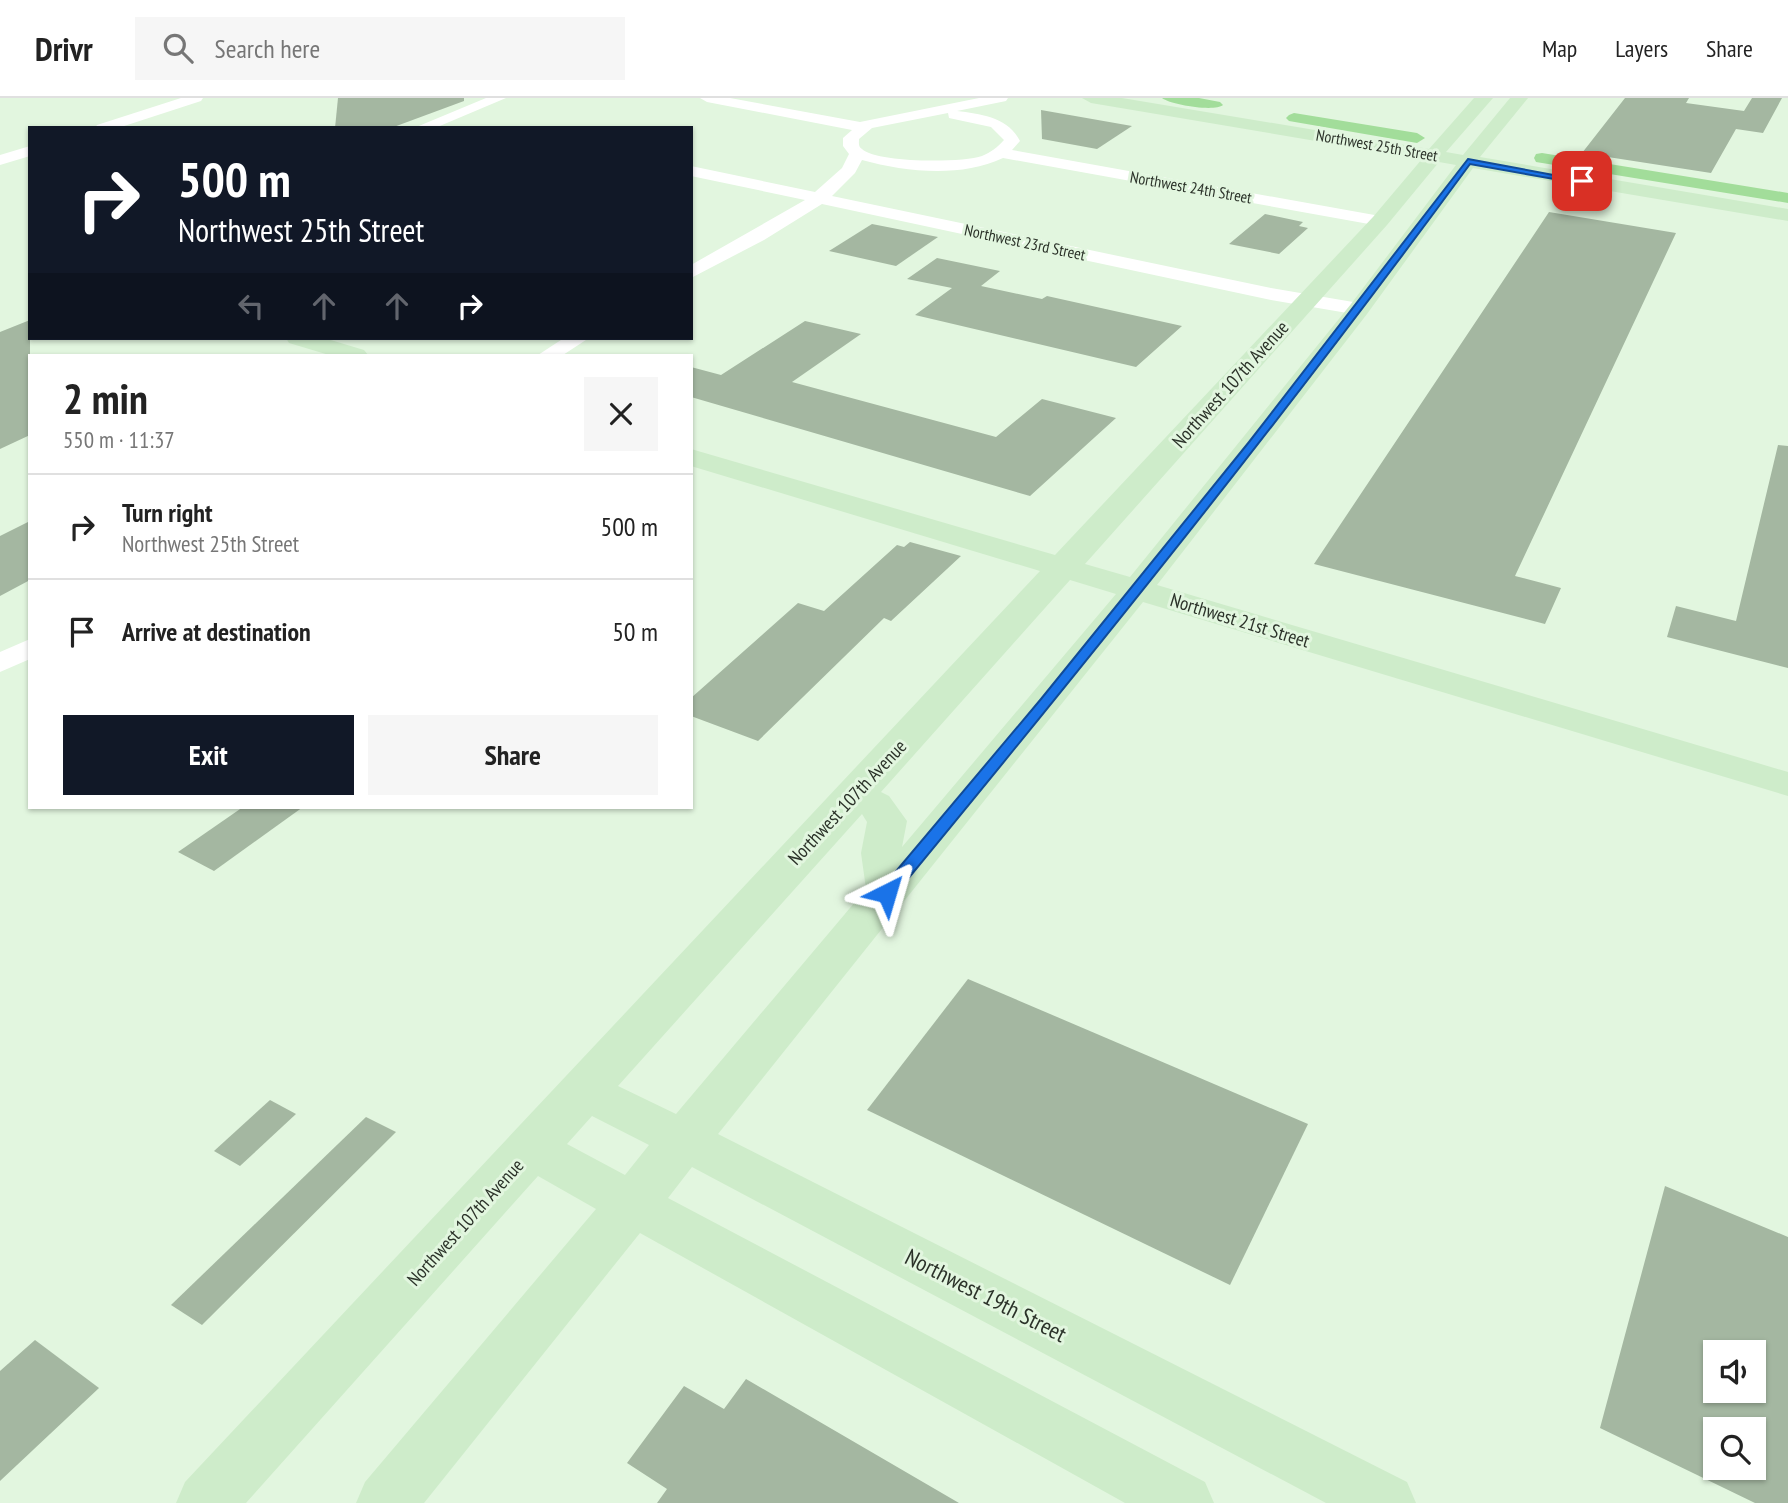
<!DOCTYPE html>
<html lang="en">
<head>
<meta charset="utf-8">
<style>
	body { margin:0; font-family:"PT Sans Narrow",sans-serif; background:#f6f6f6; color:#222; height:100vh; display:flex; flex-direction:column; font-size:26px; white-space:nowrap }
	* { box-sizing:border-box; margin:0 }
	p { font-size:23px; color:#767676 }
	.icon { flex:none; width:38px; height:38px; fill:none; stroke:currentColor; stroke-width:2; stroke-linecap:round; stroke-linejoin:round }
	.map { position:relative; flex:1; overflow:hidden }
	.side { position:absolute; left:28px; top:256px; width:665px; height:455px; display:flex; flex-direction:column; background:#fff; border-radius:0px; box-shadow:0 2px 5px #0004 }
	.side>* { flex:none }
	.top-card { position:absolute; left:28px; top:28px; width:665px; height:214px; border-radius:0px; box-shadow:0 2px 5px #0004; background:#111827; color:#fff; overflow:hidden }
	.tools { position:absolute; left:1703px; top:1242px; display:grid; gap:14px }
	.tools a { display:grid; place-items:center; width:63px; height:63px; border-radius:0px; background:#fff; box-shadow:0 2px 5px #0004; font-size:35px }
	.pin { position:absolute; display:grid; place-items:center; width:60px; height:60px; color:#fff; margin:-30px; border-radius:14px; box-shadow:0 4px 10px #0006 }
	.me { position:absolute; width:77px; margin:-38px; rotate:40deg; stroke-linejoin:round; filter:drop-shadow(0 0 5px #0008) }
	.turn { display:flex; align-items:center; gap:24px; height:147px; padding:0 35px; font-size:32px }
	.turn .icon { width:91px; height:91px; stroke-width:2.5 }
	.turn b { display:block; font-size:49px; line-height:60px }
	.lanes { display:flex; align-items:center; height:66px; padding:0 35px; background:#0003; justify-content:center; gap:35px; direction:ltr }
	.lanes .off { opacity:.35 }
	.round { display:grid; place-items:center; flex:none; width:74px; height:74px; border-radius:0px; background:#f6f6f6 }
	.summary { display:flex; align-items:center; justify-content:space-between; height:119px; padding:0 35px }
	h1 { font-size:42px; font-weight:600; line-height:52px }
	.action { display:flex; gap:14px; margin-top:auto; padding:14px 35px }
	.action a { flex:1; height:80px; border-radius:0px; background:#111827; color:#fff; font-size:28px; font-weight:600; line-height:80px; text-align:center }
	.action a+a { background:#f6f6f6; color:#222 }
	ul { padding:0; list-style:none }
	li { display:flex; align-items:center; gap:21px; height:105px; padding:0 35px; border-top:2px solid #e0e0e0 }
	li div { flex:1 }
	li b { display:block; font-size:26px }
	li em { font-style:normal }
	header { display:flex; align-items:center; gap:42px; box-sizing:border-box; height:98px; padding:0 35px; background:#fff; border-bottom:2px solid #e0e0e0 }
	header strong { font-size:33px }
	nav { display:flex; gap:38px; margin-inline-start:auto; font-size:24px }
	.search { width:490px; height:63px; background:#f6f6f6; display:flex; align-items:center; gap:18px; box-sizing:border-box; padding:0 24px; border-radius:0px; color:#767676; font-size:26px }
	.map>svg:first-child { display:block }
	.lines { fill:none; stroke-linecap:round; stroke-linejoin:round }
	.canal { fill:#a2dd9a; fill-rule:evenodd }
	.building { fill:#a4b7a1; fill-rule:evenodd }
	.street { fill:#fff; fill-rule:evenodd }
	.secondary { fill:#ceecca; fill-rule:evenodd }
	.route { fill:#1a73e8; stroke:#114b97; stroke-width:2 }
	.labels { text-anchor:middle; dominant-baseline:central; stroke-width:6; stroke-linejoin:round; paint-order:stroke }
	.far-street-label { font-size:16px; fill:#2b3229; stroke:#e2f6df }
	.street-label { font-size:19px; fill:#2b3229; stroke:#e2f6df }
	.near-street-label { font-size:23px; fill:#2b3229; stroke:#e2f6df }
</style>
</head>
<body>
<header>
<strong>Drivr</strong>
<div class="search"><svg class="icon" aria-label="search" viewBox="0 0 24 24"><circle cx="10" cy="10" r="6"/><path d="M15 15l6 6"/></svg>Search here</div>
<nav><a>Map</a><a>Layers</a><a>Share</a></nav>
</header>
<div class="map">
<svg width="1788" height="1405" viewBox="0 0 1788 1405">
	<rect width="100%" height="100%" fill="#e2f6df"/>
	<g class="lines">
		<g class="canal">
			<path d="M1162 0H1199L1220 4 1223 7C1215 14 1171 7 1162 0Z"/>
			<polygon points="1294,15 1417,35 1425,40 1417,45 1289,23 1286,20 1289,17"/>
			<polygon points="1542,55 1788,95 1788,105 1536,64 1534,60 1536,56"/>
		</g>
	</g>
	<g class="building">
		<polygon points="338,0 464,0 464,3 391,30 335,30"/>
		<polygon points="1625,0 1689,0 1686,5 1744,13 1752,0 1782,0 1763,35 1736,31 1711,75 1582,55"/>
		<polygon points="1041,12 1132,28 1097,51 1042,41"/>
		<polygon points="1549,114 1676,135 1515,478 1561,490 1545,526 1314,466"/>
		<polygon points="1265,116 1303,124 1299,128 1308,130 1279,156 1229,146"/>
		<polygon points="872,126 938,139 896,168 829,153"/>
		<polygon points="937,160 1000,173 981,188 1042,201 1047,198 1182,228 1136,269 915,217 952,190 907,181"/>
		<polygon points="30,222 30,337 0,351 0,234"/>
		<polygon points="805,223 861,236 792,284 996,339 1042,301 1116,320 1030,398 691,299 691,269 721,277"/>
		<polygon points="1778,347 1788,348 1788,570 1667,539 1676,508 1736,523"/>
		<polygon points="30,423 30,482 0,498 0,438"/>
		<polygon points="910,444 961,458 891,523 884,520 758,643 691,618 691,600 798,505 824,513 897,447 904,449"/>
		<polygon points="243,709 303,709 214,773 178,754"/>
		<polygon points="968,881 1308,1026 1230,1187 867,1012"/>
		<polygon points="270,1002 296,1016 240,1068 214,1053"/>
		<polygon points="366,1019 396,1034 202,1227 171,1207"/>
		<path d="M1665 1088 1788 1139V1405H1755L1600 1330ZM1715 1255H1754V1293H1715ZM1715 1332H1754V1370H1715Z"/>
		<polygon points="35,1242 99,1290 0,1383 0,1273"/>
		<polygon points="746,1281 959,1405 657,1405 667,1391 627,1365 684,1288 724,1311"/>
	</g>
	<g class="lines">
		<g class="street">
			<polygon points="181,0 203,0 201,3 118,30 95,30 97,27"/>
			<polygon points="486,0 506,0 435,30 414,30"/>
			<path d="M700 0H730L860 24 979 0H1008L1006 3 957 13C981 16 1008 19 1020 43L1012 52 1380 118 1389 123 1380 128 1003 60C960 80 906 74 862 62L855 75 832 98 1271 190 1359 205 1369 211 1359 217 1271 202 822 106 764 142 691 180V167L805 102 691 78V68L815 94 842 70 849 56 843 48V40L852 32 707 4ZM948 15 949 20 991 29 1004 42C997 50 991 54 982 58 962 65 876 65 862 51 858 48 859 46 859 41L872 30Z"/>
			<polygon points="30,48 30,58 0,67 0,57"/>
			<polygon points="564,240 589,240 563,257 538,257"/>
			<polygon points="30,541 30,561 0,574 0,554"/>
		</g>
		<g class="secondary">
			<path d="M1082 0H1122L1429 51 1474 0H1493L1446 54 1463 57 1510 0H1528L1480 59 1788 111V123L1473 70 1367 216 1157 487 1788 674V698L1143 504 718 1036 1407 1384 1416 1405H1326L692 1069 668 1100 1205 1384 1214 1405H1125L640 1135 424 1405H356L365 1384 596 1111 538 1078 246 1405H176L185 1384 1040 473 691 368V351L1055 457 1373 119 1422 61 1091 5ZM1439 64 1456 67 1351 206 1130 479 1085 466 1387 127ZM1070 482 1116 496 902 749 907 723 889 698 881 694ZM862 716 867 724 861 755 866 791 676 1016 618 988ZM592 1018 649 1047 625 1077 567 1046Z"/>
			<polygon points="286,240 324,240 364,252 368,257 329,257 289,245"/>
		</g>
	</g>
	<path class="route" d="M1468 61 1586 83 1582 86 1470 66C1286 317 1091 559 893 799H881L879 795 881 791 1041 601 1249 344Z"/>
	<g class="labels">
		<g class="far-street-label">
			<text transform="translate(1377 47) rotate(10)">Northwest 25th Street</text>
			<text transform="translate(1191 89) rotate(10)">Northwest 24th Street</text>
			<text transform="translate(1025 144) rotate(12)">Northwest 23rd Street</text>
		</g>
		<g class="street-label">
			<text transform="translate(1230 286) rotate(-48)">Northwest 107th Avenue</text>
			<text transform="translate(1240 522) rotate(17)">Northwest 21st Street</text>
			<text transform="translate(847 704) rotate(-47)">Northwest 107th Avenue</text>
			<text transform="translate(465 1124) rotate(-48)">Northwest 107th Avenue</text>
		</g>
		<g class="near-street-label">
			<text transform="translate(986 1197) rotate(27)">Northwest 19th Street</text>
		</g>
	</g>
</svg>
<div class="tools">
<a><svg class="icon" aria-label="sound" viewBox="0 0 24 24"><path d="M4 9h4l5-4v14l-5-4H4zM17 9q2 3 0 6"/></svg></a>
<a><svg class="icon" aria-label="search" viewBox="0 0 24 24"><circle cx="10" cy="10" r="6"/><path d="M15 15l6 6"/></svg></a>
</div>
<div class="pin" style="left:1582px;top:83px;background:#d93025"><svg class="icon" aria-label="arrive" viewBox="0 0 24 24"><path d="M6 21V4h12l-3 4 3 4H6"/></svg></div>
<svg class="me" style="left:887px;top:795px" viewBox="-20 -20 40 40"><path d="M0-17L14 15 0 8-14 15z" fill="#1a73e8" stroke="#fff" stroke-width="4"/></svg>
<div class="top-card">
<div class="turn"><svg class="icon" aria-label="right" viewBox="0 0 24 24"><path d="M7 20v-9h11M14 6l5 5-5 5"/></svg><div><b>500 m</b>Northwest 25th Street</div></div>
<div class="lanes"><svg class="icon off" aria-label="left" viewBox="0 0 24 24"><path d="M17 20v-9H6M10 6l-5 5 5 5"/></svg><svg class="icon off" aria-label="ahead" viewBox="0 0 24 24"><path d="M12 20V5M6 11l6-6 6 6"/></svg><svg class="icon off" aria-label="ahead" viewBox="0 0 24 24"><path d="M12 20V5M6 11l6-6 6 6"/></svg><svg class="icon" aria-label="right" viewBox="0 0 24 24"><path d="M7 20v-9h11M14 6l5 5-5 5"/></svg></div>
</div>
<section class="side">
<div class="summary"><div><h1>2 min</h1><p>550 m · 11:37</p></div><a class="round"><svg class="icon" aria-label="close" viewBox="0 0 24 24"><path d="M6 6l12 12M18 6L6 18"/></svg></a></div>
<ul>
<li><svg class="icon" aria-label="right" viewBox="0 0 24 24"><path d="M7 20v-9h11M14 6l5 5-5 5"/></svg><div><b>Turn right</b><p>Northwest 25th Street</p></div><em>500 m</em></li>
<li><svg class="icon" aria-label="arrive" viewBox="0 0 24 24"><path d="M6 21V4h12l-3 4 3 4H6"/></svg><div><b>Arrive at destination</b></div><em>50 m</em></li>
</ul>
<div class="action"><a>Exit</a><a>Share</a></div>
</section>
</div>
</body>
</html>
